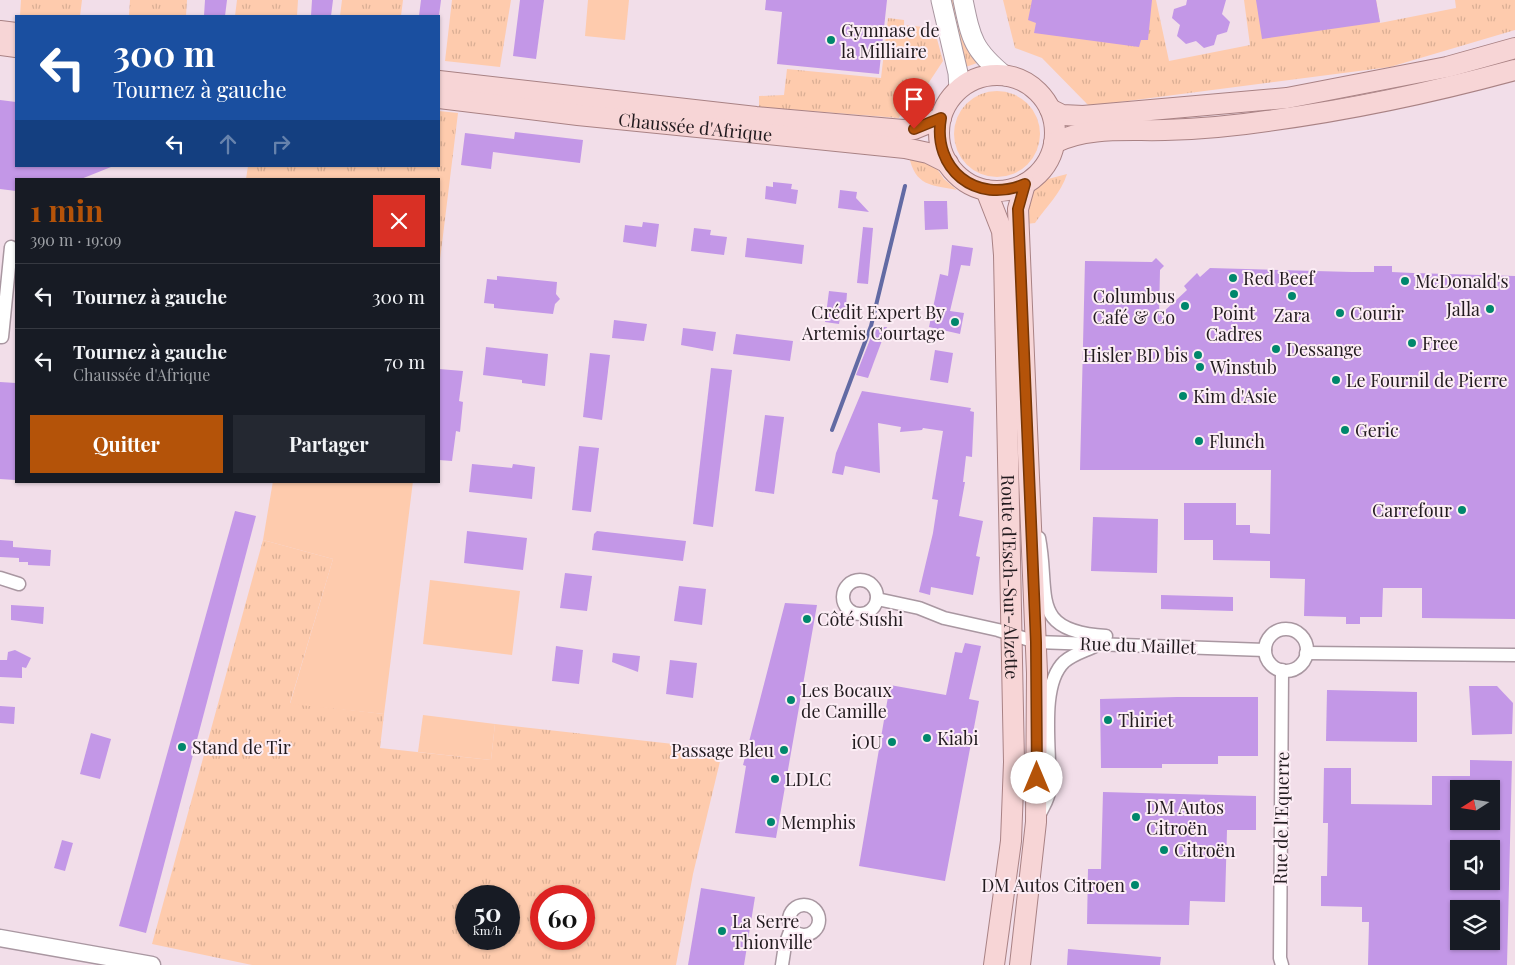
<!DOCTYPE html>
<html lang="fr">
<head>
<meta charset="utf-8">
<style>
	body { margin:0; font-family:"Playfair Display",serif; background:#242831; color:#f1f3f6; height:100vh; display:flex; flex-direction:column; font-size:19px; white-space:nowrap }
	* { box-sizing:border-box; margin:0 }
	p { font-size:16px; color:#9ea1a6 }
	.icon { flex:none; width:28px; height:28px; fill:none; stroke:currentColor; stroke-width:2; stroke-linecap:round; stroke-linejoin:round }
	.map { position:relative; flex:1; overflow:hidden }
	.sheet { position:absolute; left:15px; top:178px; width:425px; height:305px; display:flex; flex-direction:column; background:#171b24; border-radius:0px; box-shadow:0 1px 4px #0004 }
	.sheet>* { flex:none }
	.banner { position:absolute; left:15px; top:15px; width:425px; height:152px; border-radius:0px; box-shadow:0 1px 4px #0004; background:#1a4fa0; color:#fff; overflow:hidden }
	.needle { width:32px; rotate:258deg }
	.buttons { position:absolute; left:1450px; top:780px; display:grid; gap:10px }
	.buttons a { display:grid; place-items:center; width:50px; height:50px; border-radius:0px; background:#171b24; box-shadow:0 1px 4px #0004; font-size:25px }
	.speed { position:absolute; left:455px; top:885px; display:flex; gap:10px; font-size:25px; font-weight:700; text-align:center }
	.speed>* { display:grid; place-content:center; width:65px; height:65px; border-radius:50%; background:#171b24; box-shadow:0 1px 4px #0004; line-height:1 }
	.speed small { font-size:12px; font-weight:400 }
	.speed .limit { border:8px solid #d22; background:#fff; color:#111 }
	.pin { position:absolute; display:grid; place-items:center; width:42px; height:42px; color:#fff; margin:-51px -21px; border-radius:50% 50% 50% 0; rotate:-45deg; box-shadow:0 0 5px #0007 }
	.pin .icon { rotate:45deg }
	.me { position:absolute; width:55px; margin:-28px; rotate:0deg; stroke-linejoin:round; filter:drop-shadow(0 0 4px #0008) }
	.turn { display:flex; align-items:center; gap:18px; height:105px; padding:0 15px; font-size:22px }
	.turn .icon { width:65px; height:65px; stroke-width:2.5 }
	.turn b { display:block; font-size:35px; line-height:42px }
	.lanes { display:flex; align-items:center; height:48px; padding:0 15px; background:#0003; justify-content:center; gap:25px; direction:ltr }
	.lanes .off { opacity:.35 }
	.round { display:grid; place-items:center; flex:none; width:52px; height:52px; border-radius:0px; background:#242831 }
	.head { display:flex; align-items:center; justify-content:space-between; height:85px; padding:0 15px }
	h1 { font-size:30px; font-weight:700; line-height:38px; color:#b45309 }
	.button { display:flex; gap:10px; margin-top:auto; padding:10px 15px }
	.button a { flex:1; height:58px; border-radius:0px; background:#b45309; color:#fff; font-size:20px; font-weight:700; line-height:58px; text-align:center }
	.button a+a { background:#242831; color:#f1f3f6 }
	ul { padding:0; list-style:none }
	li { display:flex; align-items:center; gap:15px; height:65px; padding:0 15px; border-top:1px solid #363941 }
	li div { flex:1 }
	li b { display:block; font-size:19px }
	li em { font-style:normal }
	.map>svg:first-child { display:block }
	.grass { fill:url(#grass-tufts); fill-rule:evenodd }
	.garden { fill:#fecbad }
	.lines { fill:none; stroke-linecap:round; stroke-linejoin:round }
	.stream { stroke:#626aa4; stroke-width:4 }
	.building { fill:#c397e7; fill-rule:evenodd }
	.minor-casing { stroke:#a997a1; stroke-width:15 }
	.tertiary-casing { stroke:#a997a1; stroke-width:19 }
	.secondary-casing { stroke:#a997a1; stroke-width:21 }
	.primary-casing { stroke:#a98284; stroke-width:22 }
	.minor { stroke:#fff; stroke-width:12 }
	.tertiary { stroke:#fff; stroke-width:16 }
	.secondary { stroke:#fff; stroke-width:19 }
	.primary { stroke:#f7d5d6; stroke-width:20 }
	.route-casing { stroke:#753606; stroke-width:12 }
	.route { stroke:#b45309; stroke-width:9 }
	.poi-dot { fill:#00876c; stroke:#fcedf5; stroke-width:2 }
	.labels { text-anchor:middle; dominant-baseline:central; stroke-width:4; stroke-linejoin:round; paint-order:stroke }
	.poi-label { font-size:18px; fill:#221b1f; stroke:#fcedf5; text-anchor:start }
	.street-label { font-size:18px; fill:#221b1f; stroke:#fcedf5 }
</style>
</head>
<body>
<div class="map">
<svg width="1515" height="965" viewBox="0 0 1515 965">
	<defs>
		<pattern id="grass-tufts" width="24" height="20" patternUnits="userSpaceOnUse" patternTransform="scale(1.25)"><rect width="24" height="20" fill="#fecbad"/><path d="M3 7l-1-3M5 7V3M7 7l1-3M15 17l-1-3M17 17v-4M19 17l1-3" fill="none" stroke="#d9ae94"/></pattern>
	</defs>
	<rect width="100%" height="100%" fill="#f2dee9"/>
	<g class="grass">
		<polygon points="21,0 82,0 80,16 20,16"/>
		<polygon points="130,0 187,0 186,16 129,16"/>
		<polygon points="237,0 298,0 297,16 235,16"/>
		<polygon points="342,0 403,0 401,16 340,16"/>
		<polygon points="452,0 511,0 500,67 445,61"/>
		<polygon points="948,0 956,0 968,48 977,63 963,68"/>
		<polygon points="1003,0 1156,0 1169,61 1250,45 1244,0 1376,0 1380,23 1456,8 1455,0 1515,0 1515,30 1390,67 1089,106 1042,58 1015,48"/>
		<polygon points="888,18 904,20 904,25 934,28 943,61 916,102 902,110 899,118 759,107 759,96 784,95 787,69 881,78"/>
		<circle cx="997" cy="134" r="43"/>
		<polygon points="439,111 458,113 439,268 439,179 246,179 248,166 439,166"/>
		<path d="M909 156 935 166 944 179 957 190C931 185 915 186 909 156Z"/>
		<path d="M1067 174C1061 193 1046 207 1035 223L1026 224 1030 193 1048 179Z"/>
		<path d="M263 540 333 559 290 703 384 714 380 748 491 760 495 724 718 749 722 753 693 874 676 965H252L152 944ZM466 896H509V939H466ZM541 896H584V939H541Z"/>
	</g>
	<g class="garden">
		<polygon points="588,0 629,0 625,40 585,36"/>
		<polygon points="273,481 413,481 384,714 290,704 333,559 263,540"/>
		<polygon points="430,580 520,591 512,655 423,644"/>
		<polygon points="423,715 495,724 491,760 418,752"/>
	</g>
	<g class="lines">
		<polyline class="stream" points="832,430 871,326 905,186"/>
	</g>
	<g class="building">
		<polygon points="205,0 227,0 225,16 204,16"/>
		<polygon points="312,0 333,0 331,16 311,16"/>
		<polygon points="421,0 441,0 439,16 419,16"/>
		<polygon points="520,0 544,0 536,59 513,56"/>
		<polygon points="766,0 887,0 879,74 777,64 782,12 765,10"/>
		<polygon points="1032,0 1152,0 1148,40 1141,40 1139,47 1034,33 1036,23 1028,20"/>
		<polygon points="1187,0 1226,0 1222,14 1230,22 1227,32 1217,35 1214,45 1204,48 1196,41 1186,44 1177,36 1180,25 1172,18 1174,9 1186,5"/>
		<polygon points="1256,0 1376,0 1380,22 1262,39"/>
		<polygon points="0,100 16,102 16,166 111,167 81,179 16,179 16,191 0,189"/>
		<polygon points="515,132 583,140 580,163 493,152 491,169 461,165 465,133 514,139"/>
		<polygon points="773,182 792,184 791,189 798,190 796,204 765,199 766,186 773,187"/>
		<polygon points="840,190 857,192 856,198 869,212 838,208"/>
		<polygon points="924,201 947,201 948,229 925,230"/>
		<polygon points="643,222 659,224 656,247 623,242 625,225 642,227"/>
		<polygon points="863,227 873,228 868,284 857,283"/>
		<polygon points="694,228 711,230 710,235 727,237 724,255 691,251"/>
		<polygon points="747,238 804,245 802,264 745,257"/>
		<polygon points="952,245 973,248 970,266 961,265 950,311 964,313 960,334 929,327 940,274 948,276"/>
		<polygon points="1156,258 1164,266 1160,270 1159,316 1187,290 1184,286 1197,273 1200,277 1210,268 1352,272 1374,272 1374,266 1392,266 1392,272 1413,273 1515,276 1515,619 1422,618 1422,588 1383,588 1382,617 1360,617 1360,624 1346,624 1346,617 1304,616 1305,579 1270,578 1270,561 1213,560 1213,540 1184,540 1184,503 1236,503 1236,525 1250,525 1250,533 1270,534 1271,470 1080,470 1085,261 1152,262"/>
		<polygon points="497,276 557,282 556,294 560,299 555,304 553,314 494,308 494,304 484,303 487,279 497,280"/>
		<polygon points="829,291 847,293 845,318 840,317 839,324 825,322"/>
		<polygon points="614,320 647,324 644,341 612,338"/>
		<polygon points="875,327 887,327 868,378 856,375"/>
		<polygon points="683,328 716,332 713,351 681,345"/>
		<polygon points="736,334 793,341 790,361 733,354"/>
		<polygon points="486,347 548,354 545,386 522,383 522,380 483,375"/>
		<polygon points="935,350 953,353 948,383 930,380"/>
		<polygon points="590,353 610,355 602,420 583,417"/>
		<polygon points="711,368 732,370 713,527 693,524"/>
		<polygon points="439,369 463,371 459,401 463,402 460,432 456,431 452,461 439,460"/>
		<polygon points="0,382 16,383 15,480 0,479"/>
		<polygon points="862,391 971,408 970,411 974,412 972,457 966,456 963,482 965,482 959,516 983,521 976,556 980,557 973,595 931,587 930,595 919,592 933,533 938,500 932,499 943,431 923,428 922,430 900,432 901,427 878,423 880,473 845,466 843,475 832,473 836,453"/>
		<polygon points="765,415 784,417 774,494 755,491"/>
		<polygon points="579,446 599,448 591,512 572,510"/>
		<polygon points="472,464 512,468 513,464 535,467 532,499 469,492"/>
		<polygon points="235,511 256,516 146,933 119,926"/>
		<polygon points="1093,517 1158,519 1157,573 1091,571"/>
		<polygon points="467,531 527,538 523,570 464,563"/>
		<polygon points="597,531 686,541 683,561 592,550 594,534"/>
		<polygon points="0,540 13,541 13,547 51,550 50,566 28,565 28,562 19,562 19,558 0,557"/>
		<polygon points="565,573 592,576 587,611 560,608"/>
		<polygon points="679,586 706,589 702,625 674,621"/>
		<polygon points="1161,595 1233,597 1233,611 1161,609"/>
		<polygon points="785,603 817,605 776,838 735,833 746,766 743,765"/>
		<polygon points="11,605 44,607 43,624 11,620"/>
		<polygon points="965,643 981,646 969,699 979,701 945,881 859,866 890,685 946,695 955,652 962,653"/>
		<polygon points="556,646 583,650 579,684 552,681"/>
		<polygon points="15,650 31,658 26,668 22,667 22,678 0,677 0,660 7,660 8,652"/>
		<polygon points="613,653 640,656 638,672 612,662"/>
		<polygon points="670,660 697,663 693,698 666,694"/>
		<polygon points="1469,686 1497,686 1513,703 1512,734 1472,735"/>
		<polygon points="1327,690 1417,692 1417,742 1326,741"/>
		<polygon points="1177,697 1258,697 1258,756 1218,756 1218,764 1162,764 1162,768 1101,768 1100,699"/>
		<polygon points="0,706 15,707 14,724 0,723"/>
		<polygon points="91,733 111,739 100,779 80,774"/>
		<path d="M1470 760 1512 761 1507 965H1368L1369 922H1362V907L1321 906V876H1327L1328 823H1323L1324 768H1351V804L1432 805V776H1470ZM1459 789H1491V821H1459ZM1459 849H1491V881H1459ZM1459 909H1491V941H1459Z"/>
		<polygon points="1103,792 1256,796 1256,830 1227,830 1225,902 1190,901 1189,925 1087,924 1088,869 1101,869"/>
		<polygon points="62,840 73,843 65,871 54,868"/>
		<polygon points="701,888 755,897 744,965 688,965"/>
		<polygon points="1068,949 1161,957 1160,965 1067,965"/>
	</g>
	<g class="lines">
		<g class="minor-casing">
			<g id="minor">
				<polyline points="0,337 2,337 11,247"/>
				<path d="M1039 538C1050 595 1028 631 1106 636"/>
				<polyline points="0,578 19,584"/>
				<circle cx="860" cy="597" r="17"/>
				<polyline points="877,599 919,608 944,618 998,630 1036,642 1265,650"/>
				<circle cx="1286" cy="650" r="21"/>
				<polyline points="1306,653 1515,655"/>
				<polyline points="1282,670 1280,958 1282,965"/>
				<path d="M1039 816C1042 808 1049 799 1049 791 1052 756 1038 687 1064 662 1073 654 1085 651 1095 646"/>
				<circle cx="804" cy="920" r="15"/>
				<polyline points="782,965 785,945 791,929"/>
			</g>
		</g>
		<g class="tertiary-casing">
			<polyline id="tertiary" points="0,938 152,965"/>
		</g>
		<g class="secondary-casing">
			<g id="secondary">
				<polyline points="941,0 958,73 959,89"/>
				<path d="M963 0C971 39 973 50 1005 76"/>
			</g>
		</g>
		<g class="primary-casing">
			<g id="primary">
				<polyline points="0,31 16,33"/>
				<polyline points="0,45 16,47"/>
				<circle cx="997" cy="133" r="58"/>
				<polyline points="439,81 756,117 903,130 914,129 941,118"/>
				<path id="s1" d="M439 98 578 115 905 148 928 153 948 163"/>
				<polyline points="1050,109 1062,115 1083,116 1287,98 1447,67 1515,48"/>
				<path d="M1054 143C1087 126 1129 131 1165 130 1199 129 1234 126 1267 121 1350 110 1434 92 1515 70"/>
				<path id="s2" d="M986 190 1002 231 1004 255 1014 762 1011 841 994 965"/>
				<polyline points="1020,965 1036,822 1037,673 1018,209 1025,184"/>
			</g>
		</g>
		<use href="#minor" class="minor"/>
		<use href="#tertiary" class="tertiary"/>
		<use href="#secondary" class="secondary"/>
		<use href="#primary" class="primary"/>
	</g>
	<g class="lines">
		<g class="route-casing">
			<path id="route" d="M914 129 941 118C932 169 976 205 1025 184L1018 209 1036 642 1037 778"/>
		</g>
		<use href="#route" class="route"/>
	</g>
	<g class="poi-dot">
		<circle cx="831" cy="40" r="5"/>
		<circle cx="1233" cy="278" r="5"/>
		<circle cx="1405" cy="281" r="5"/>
		<circle cx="1234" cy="294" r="5"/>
		<circle cx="1292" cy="296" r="5"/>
		<circle cx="1185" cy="306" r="5"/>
		<circle cx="1490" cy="309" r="5"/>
		<circle cx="1340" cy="313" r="5"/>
		<circle cx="955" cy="322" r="5"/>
		<circle cx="1412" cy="343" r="5"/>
		<circle cx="1276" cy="349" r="5"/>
		<circle cx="1198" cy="355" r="5"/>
		<circle cx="1200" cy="367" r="5"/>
		<circle cx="1336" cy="380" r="5"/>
		<circle cx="1183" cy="396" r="5"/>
		<circle cx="1345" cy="430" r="5"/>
		<circle cx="1199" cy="441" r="5"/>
		<circle cx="1462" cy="510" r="5"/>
		<circle cx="807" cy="619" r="5"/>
		<circle cx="791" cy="700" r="5"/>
		<circle cx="1108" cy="720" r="5"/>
		<circle cx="927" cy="738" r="5"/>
		<circle cx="892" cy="742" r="5"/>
		<circle cx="182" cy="747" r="5"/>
		<circle cx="784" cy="750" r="5"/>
		<circle cx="775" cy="779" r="5"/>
		<circle cx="1136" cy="817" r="5"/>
		<circle cx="771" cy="822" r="5"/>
		<circle cx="1164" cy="850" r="5"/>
		<circle cx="1135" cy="885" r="5"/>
		<circle cx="722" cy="931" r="5"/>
	</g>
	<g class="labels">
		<g class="poi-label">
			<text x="841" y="30">Gymnase de<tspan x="841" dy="21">la Milliaire</tspan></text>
			<text x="1243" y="278">Red Beef</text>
			<text x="1415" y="281">McDonald's</text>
			<text x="1175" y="296" text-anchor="end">Columbus<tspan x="1175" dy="21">Café &amp; Co</tspan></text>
			<text x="1480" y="309" text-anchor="end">Jalla</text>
			<text x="945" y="312" text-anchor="end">Crédit Expert By<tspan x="945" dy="21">Artemis Courtage</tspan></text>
			<text x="1234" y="313" text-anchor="middle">Point<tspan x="1234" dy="21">Cadres</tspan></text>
			<text x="1350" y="313">Courir</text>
			<text x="1292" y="315" text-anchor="middle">Zara</text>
			<text x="1422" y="343">Free</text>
			<text x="1286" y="349">Dessange</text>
			<text x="1188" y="355" text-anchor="end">Hisler BD bis</text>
			<text x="1210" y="367">Winstub</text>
			<text x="1346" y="380">Le Fournil de Pierre</text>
			<text x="1193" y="396">Kim d'Asie</text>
			<text x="1355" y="430">Geric</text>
			<text x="1209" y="441">Flunch</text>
			<text x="1452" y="510" text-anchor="end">Carrefour</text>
			<text x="817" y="619">Côté Sushi</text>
			<text x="801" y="690">Les Bocaux<tspan x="801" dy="21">de Camille</tspan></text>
			<text x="1118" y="720">Thiriet</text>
			<text x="937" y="738">Kiabi</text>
			<text x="882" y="742" text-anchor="end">iOU</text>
			<text x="192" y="747">Stand de Tir</text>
			<text x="774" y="750" text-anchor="end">Passage Bleu</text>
			<text x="785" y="779">LDLC</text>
			<text x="1146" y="807">DM Autos<tspan x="1146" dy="21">Citroën</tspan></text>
			<text x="781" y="822">Memphis</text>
			<text x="1174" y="850">Citroën</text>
			<text x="1125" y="885" text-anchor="end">DM Autos Citroen</text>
			<text x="732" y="921">La Serre<tspan x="732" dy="21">Thionville</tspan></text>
		</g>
		<g class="street-label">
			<text stroke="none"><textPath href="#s1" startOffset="258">Chaussée d'Afrique</textPath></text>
			<text stroke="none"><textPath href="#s2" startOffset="390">Route d'Esch-Sur-Alzette</textPath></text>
			<text transform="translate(1138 645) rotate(2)">Rue du Maillet</text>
			<text transform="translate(1281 818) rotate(-89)">Rue de l'Equerre</text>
		</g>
	</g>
</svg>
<div class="buttons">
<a><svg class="needle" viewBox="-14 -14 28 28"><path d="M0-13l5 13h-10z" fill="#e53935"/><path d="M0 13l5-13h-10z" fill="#9ea1a6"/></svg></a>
<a><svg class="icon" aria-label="sound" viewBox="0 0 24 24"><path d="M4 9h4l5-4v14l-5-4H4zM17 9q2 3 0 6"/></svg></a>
<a><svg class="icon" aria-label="layers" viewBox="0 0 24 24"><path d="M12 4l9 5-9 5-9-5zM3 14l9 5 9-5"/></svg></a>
</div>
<div class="speed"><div>50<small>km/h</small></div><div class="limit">60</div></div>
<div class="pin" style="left:914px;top:129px;background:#d93025"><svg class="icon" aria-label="arrive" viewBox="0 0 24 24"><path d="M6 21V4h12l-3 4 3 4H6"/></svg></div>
<svg class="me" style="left:1037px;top:778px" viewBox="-20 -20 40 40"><circle r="19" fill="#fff"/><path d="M0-13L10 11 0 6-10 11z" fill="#b45309"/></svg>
<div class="banner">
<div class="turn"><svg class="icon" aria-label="left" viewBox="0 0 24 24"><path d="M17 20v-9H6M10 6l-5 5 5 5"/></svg><div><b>300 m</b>Tournez à gauche</div></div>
<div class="lanes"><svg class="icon" aria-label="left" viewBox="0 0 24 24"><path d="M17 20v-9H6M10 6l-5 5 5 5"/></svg><svg class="icon off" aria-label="ahead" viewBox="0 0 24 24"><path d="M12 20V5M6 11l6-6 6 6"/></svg><svg class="icon off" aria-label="right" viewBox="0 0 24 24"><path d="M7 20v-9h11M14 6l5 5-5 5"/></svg></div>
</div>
<section class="sheet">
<div class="head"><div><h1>1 min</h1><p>390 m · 19:09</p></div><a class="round" style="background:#d93025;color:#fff"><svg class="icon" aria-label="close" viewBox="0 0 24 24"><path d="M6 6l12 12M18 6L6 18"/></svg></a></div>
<ul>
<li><svg class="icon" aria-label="left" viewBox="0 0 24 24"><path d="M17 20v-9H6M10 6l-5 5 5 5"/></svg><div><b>Tournez à gauche</b></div><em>300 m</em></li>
<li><svg class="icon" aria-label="left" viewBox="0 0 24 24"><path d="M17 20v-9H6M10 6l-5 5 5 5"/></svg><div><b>Tournez à gauche</b><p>Chaussée d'Afrique</p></div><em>70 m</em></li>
</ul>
<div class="button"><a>Quitter</a><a>Partager</a></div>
</section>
</div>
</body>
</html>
